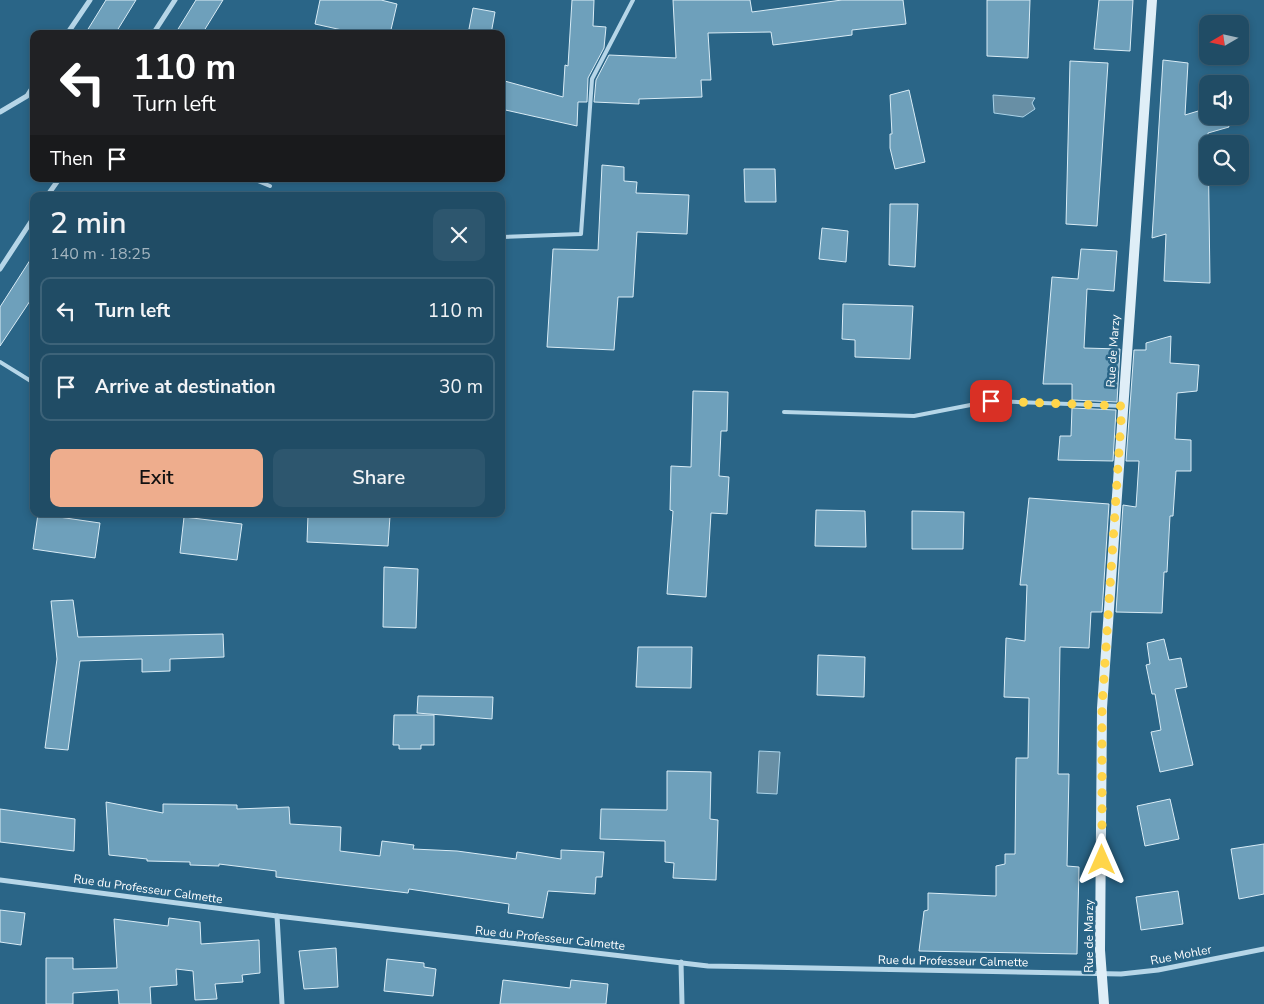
<!DOCTYPE html>
<html lang="en">
<head>
<meta charset="utf-8">
<style>
	body { margin:0; font-family:"Nunito Sans",sans-serif; background:#2d566e; color:#f1f3f6; height:100vh; display:flex; flex-direction:column; font-size:19px; white-space:nowrap }
	* { box-sizing:border-box; margin:0 }
	p { font-size:16px; color:#a2b4bf }
	.icon { flex:none; width:28px; height:28px; fill:none; stroke:currentColor; stroke-width:2; stroke-linecap:round; stroke-linejoin:round }
	.map { position:relative; flex:1; overflow:hidden }
	.details { position:absolute; left:30px; top:192px; width:475px; height:325px; display:flex; flex-direction:column; background:#204c65; border-radius:10px; box-shadow:0 2px 8px #0003,0 0 0 1px #3d6379 }
	.details>* { flex:none }
	.top-card { position:absolute; left:30px; top:30px; width:475px; height:152px; border-radius:10px; box-shadow:0 2px 8px #0003,0 0 0 1px #3d6379; background:#202124; color:#fff; overflow:hidden }
	.needle { width:32px; rotate:261deg }
	.controls { position:absolute; left:1199px; top:15px; display:grid; gap:10px }
	.controls a { display:grid; place-items:center; width:50px; height:50px; border-radius:10px; background:#204c65; box-shadow:0 2px 8px #0003,0 0 0 1px #3d6379; font-size:25px }
	.pin { position:absolute; display:grid; place-items:center; width:42px; height:42px; color:#fff; margin:-21px; border-radius:10px; box-shadow:0 2px 8px #0006 }
	.me { position:absolute; width:55px; margin:-28px; rotate:0deg; stroke-linejoin:round; filter:drop-shadow(0 0 4px #0008) }
	.turn { display:flex; align-items:center; gap:18px; height:105px; padding:0 20px; font-size:22px }
	.turn .icon { width:65px; height:65px; stroke-width:2.5 }
	.turn b { display:block; font-size:35px; line-height:42px }
	.then { display:flex; align-items:center; height:48px; padding:0 20px; background:#0003; gap:10px; font-size:19px }
	.round { display:grid; place-items:center; flex:none; width:52px; height:52px; border-radius:10px; background:#2d566e }
	.summary { display:flex; align-items:center; justify-content:space-between; height:85px; padding:0 20px }
	h1 { font-size:30px; font-weight:600; line-height:38px }
	.primary-button { display:flex; gap:10px; margin-top:auto; padding:10px 20px }
	.primary-button a { flex:1; height:58px; border-radius:10px; background:#eead8d; color:#111; font-size:20px; font-weight:600; line-height:58px; text-align:center }
	.primary-button a+a { background:#2d566e; color:#f1f3f6 }
	ul { padding:0; list-style:none }
	li { display:flex; align-items:center; gap:15px; height:68px; margin:0 10px 8px; padding:0 10px; border:2px solid #3d6379; border-radius:10px }
	li div { flex:1 }
	li b { display:block; font-size:19px }
	li em { font-style:normal }
	.map>svg:first-child { display:block }
	.water { fill:#688fa5; stroke:#abd3e8 }
	.building { fill:#6ea0bb; stroke:#d9ecf6 }
	.lines { fill:none; stroke-linecap:round; stroke-linejoin:round }
	.service { stroke:#b6d6e8; stroke-width:4 }
	.minor { stroke:#b6d6e8; stroke-width:5 }
	.secondary { stroke:#dfeef7; stroke-width:10 }
	.route { stroke:#ffd54a; stroke-width:9; stroke-dasharray:0 16.2 }
	.labels { text-anchor:middle; dominant-baseline:central; stroke-width:5; stroke-linejoin:round; paint-order:stroke }
	.street-label { font-size:12px; fill:#fff; stroke:#2a6587 }
</style>
</head>
<body>
<div class="map">
<svg width="1264" height="1004" viewBox="0 0 1264 1004">
	<rect width="100%" height="100%" fill="#2a6587"/>
	<g class="water">
		<polygon points="993,95 1035,98 1032,103 1035,109 1023,117 994,113"/>
		<polygon points="759,751 780,752 777,794 757,793"/>
	</g>
	<g class="building">
		<polygon points="106,0 136,0 115,34 85,34"/>
		<polygon points="196,0 223,0 202,34 175,34"/>
		<polygon points="320,0 381,0 397,4 390,34 360,34 315,24"/>
		<polygon points="572,0 594,0 593,26 606,27 604,48 588,78 587,102 578,102 577,126 501,109 501,80 563,97 565,65 568,66"/>
		<polygon points="673,0 750,0 752,12 842,0 903,0 906,24 852,30 852,35 773,45 771,32 708,33 711,80 701,80 702,97 639,99 639,104 594,102 596,80 609,55 676,58"/>
		<polygon points="987,0 1030,0 1028,58 987,56"/>
		<polygon points="1099,0 1133,0 1130,51 1094,49"/>
		<polygon points="473,8 495,12 491,34 468,34"/>
		<polygon points="1163,60 1188,63 1185,115 1208,108 1208,116 1226,116 1229,127 1208,133 1210,283 1164,281 1166,234 1152,238"/>
		<polygon points="1070,61 1108,63 1097,226 1066,224"/>
		<polygon points="909,90 925,162 895,169 890,148 890,134 892,134 890,95"/>
		<polygon points="602,165 624,167 624,181 637,182 636,193 689,195 687,234 637,232 633,297 618,297 614,350 547,347 553,249 598,250"/>
		<polygon points="744,169 775,169 776,202 745,202"/>
		<polygon points="890,204 918,204 915,267 889,265"/>
		<polygon points="822,228 848,231 846,262 819,259"/>
		<polygon points="1081,249 1117,251 1114,291 1087,289 1084,348 1120,349 1117,402 1072,400 1072,384 1043,384 1052,277 1078,279"/>
		<polygon points="34,254 34,295 0,346 0,307"/>
		<polygon points="843,304 913,306 910,359 855,357 855,340 842,339"/>
		<polygon points="1171,336 1170,363 1199,365 1197,391 1177,393 1175,439 1191,440 1191,471 1176,471 1173,516 1170,516 1167,572 1164,572 1162,613 1116,612 1123,505 1136,507 1139,461 1126,461 1134,350 1146,350 1146,343"/>
		<polygon points="693,391 728,392 727,431 721,431 719,476 729,477 727,514 711,513 706,597 667,594 673,511 670,510 671,466 691,467"/>
		<polygon points="1072,408 1116,410 1113,461 1058,460 1060,436 1071,436"/>
		<polygon points="1029,498 1109,504 1102,612 1091,612 1089,648 1060,647 1058,774 1069,774 1067,866 1079,867 1077,954 919,951 924,911 928,910 928,893 996,896 996,866 1005,864 1005,854 1015,854 1016,758 1028,758 1029,698 1004,697 1006,638 1025,641 1027,585 1020,585"/>
		<polygon points="816,510 865,511 866,547 815,546"/>
		<polygon points="912,511 964,512 963,549 912,549"/>
		<polygon points="38,514 100,523 95,558 33,549"/>
		<polygon points="335,514 390,516 388,546 307,542 308,515 335,516"/>
		<polygon points="184,517 242,524 237,560 180,553"/>
		<polygon points="384,567 418,569 416,628 383,627"/>
		<polygon points="73,600 78,637 223,634 224,657 170,659 170,671 142,672 142,659 80,661 68,750 45,748 57,659 51,601"/>
		<polygon points="1164,639 1169,660 1181,658 1187,687 1175,689 1193,765 1160,772 1151,732 1161,730 1155,694 1152,694 1146,665 1150,664 1147,643"/>
		<polygon points="638,647 692,647 691,688 636,687"/>
		<polygon points="818,655 865,657 864,697 817,695"/>
		<polygon points="418,696 493,697 492,719 417,713"/>
		<polygon points="394,715 434,715 434,745 421,745 421,749 399,749 399,745 393,745"/>
		<polygon points="667,771 711,772 710,819 718,820 716,880 673,878 674,863 665,862 665,841 600,839 601,809 667,810"/>
		<polygon points="1170,799 1179,839 1145,846 1137,806"/>
		<polygon points="106,802 163,813 163,804 237,805 237,809 289,807 290,824 341,827 340,851 380,856 382,841 414,845 413,849 457,851 516,859 517,852 561,859 561,850 604,852 602,877 596,877 595,894 548,891 543,918 508,913 509,904 409,889 408,893 276,877 276,871 219,864 219,866 190,865 190,862 147,861 147,859 109,855"/>
		<polygon points="0,809 75,819 74,851 0,842"/>
		<polygon points="1264,844 1264,894 1239,899 1231,849"/>
		<polygon points="1178,891 1183,924 1141,930 1136,897"/>
		<polygon points="0,910 25,913 21,945 0,942"/>
		<polygon points="169,918 200,922 201,944 259,940 260,973 242,975 243,982 215,984 217,999 195,1000 193,971 176,969 177,985 150,987 151,1004 119,1004 118,990 73,993 73,1004 46,1004 46,958 73,958 73,969 117,968 114,919 168,926"/>
		<polygon points="336,948 338,987 304,989 299,951"/>
		<polygon points="387,959 424,963 424,967 436,969 433,996 384,991"/>
		<polygon points="503,980 570,988 571,980 608,984 606,1004 500,1004"/>
	</g>
	<g class="lines">
		<g class="service">
			<polyline points="253,179 270,186"/>
			<polyline points="501,237 581,234 592,79 633,0"/>
			<polyline points="0,362 34,383"/>
			<polyline points="784,412 914,416 991,401 1122,406"/>
		</g>
		<g class="minor">
			<polyline points="67,34 90,0"/>
			<polyline points="153,34 175,0"/>
			<polyline points="0,112 27,96 34,85"/>
			<polyline points="47,196 59,179"/>
			<polyline points="0,269 34,217"/>
			<polyline points="0,880 277,916 708,966 1121,974 1158,970 1264,949"/>
			<polyline points="277,916 282,1004"/>
			<polyline points="681,962 682,1004"/>
		</g>
		<polyline class="secondary" points="1104,1004 1100,950 1102,708 1152,0"/>
	</g>
	<g class="lines">
		<polyline class="route" points="991,401 1122,406 1102,708 1102,860"/>
	</g>
	<g class="labels">
		<g class="street-label">
			<text transform="translate(1113 351) rotate(-86)">Rue de Marzy</text>
			<text transform="translate(148 889) rotate(8)">Rue du Professeur Calmette</text>
			<text transform="translate(1089 936) rotate(-90)">Rue de Marzy</text>
			<text transform="translate(550 938) rotate(6)">Rue du Professeur Calmette</text>
			<text transform="translate(1181 955) rotate(-11)">Rue Mohler</text>
			<text transform="translate(953 961) rotate(1)">Rue du Professeur Calmette</text>
		</g>
	</g>
</svg>
<div class="controls">
<a><svg class="needle" viewBox="-14 -14 28 28"><path d="M0-13l5 13h-10z" fill="#e53935"/><path d="M0 13l5-13h-10z" fill="#a2b4bf"/></svg></a>
<a><svg class="icon" aria-label="sound" viewBox="0 0 24 24"><path d="M4 9h4l5-4v14l-5-4H4zM17 9q2 3 0 6"/></svg></a>
<a><svg class="icon" aria-label="search" viewBox="0 0 24 24"><circle cx="10" cy="10" r="6"/><path d="M15 15l6 6"/></svg></a>
</div>
<div class="pin" style="left:991px;top:401px;background:#d93025"><svg class="icon" aria-label="arrive" viewBox="0 0 24 24"><path d="M6 21V4h12l-3 4 3 4H6"/></svg></div>
<svg class="me" style="left:1102px;top:860px" viewBox="-20 -20 40 40"><path d="M0-17L14 15 0 8-14 15z" fill="#ffd54a" stroke="#fff" stroke-width="4"/></svg>
<div class="top-card">
<div class="turn"><svg class="icon" aria-label="left" viewBox="0 0 24 24"><path d="M17 20v-9H6M10 6l-5 5 5 5"/></svg><div><b>110 m</b>Turn left</div></div>
<div class="then">Then<svg class="icon" aria-label="arrive" viewBox="0 0 24 24"><path d="M6 21V4h12l-3 4 3 4H6"/></svg></div>
</div>
<section class="details">
<div class="summary"><div><h1>2 min</h1><p>140 m · 18:25</p></div><a class="round"><svg class="icon" aria-label="close" viewBox="0 0 24 24"><path d="M6 6l12 12M18 6L6 18"/></svg></a></div>
<ul>
<li><svg class="icon" aria-label="left" viewBox="0 0 24 24"><path d="M17 20v-9H6M10 6l-5 5 5 5"/></svg><div><b>Turn left</b></div><em>110 m</em></li>
<li><svg class="icon" aria-label="arrive" viewBox="0 0 24 24"><path d="M6 21V4h12l-3 4 3 4H6"/></svg><div><b>Arrive at destination</b></div><em>30 m</em></li>
</ul>
<div class="primary-button"><a>Exit</a><a>Share</a></div>
</section>
</div>
</body>
</html>
